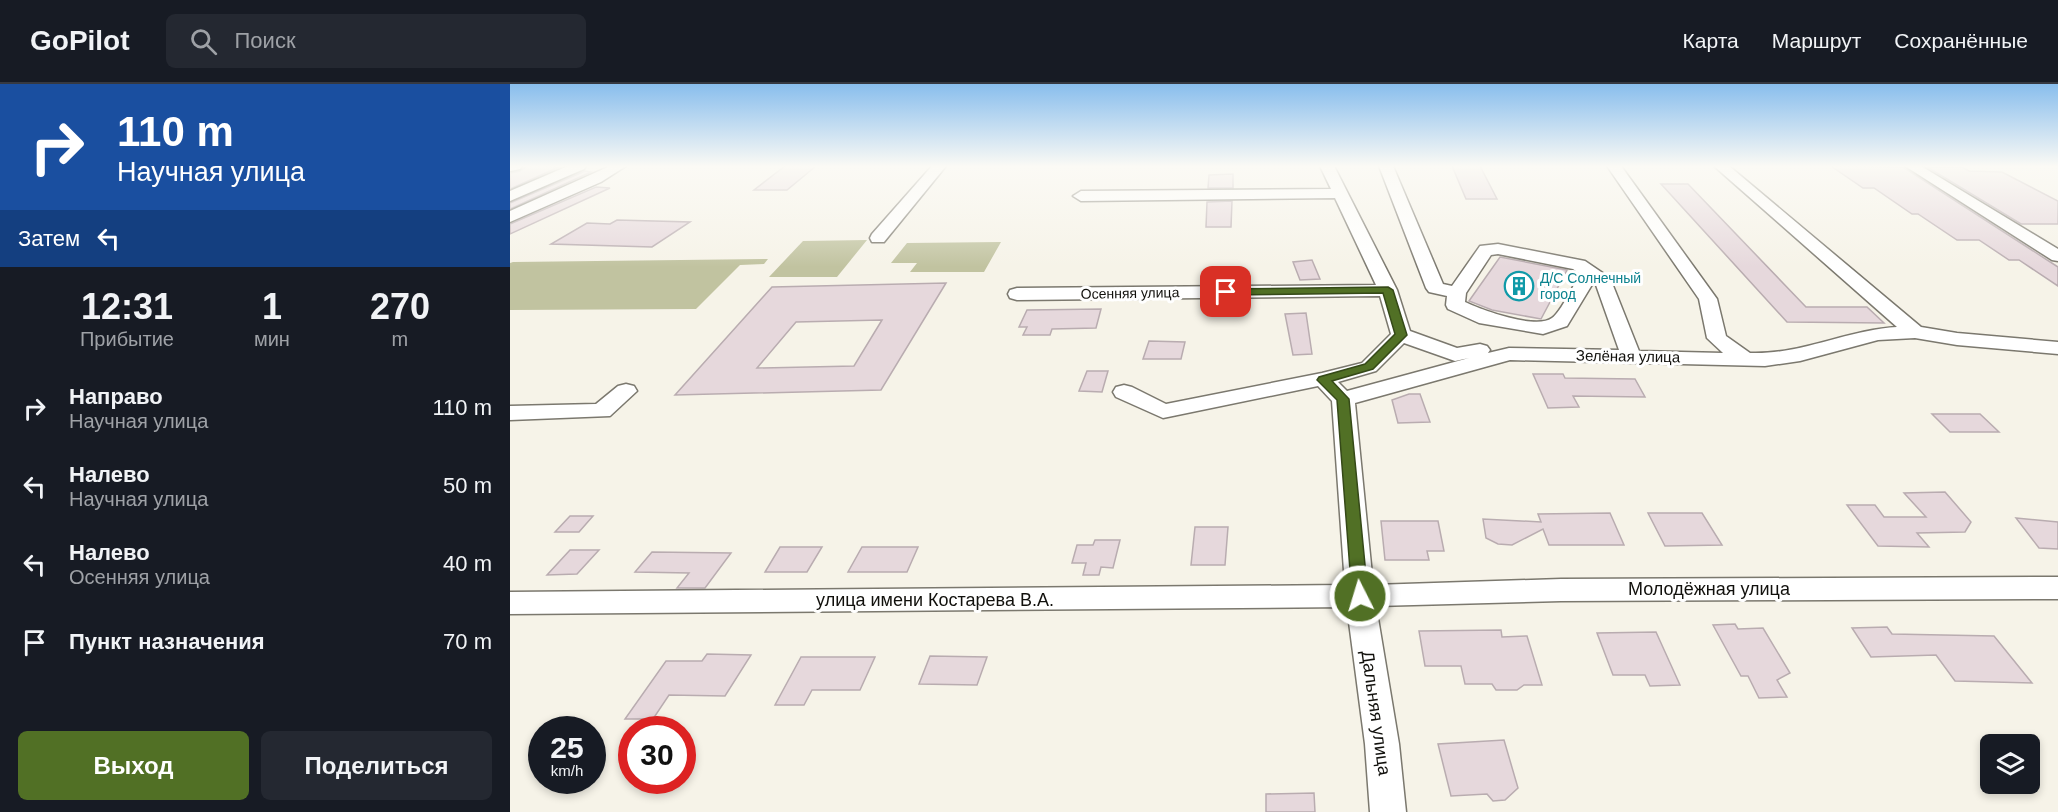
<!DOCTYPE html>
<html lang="ru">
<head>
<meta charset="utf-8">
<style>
	body { margin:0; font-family:Arial,sans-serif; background:#242831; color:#f1f3f6; height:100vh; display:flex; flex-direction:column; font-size:22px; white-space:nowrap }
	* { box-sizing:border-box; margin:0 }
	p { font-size:20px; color:#9ea1a6 }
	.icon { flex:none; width:33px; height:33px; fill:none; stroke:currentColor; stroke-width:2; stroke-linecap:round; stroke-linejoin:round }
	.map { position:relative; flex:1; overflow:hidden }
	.drawer { display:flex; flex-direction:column; background:#171b24; width:510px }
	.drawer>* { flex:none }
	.guide { background:#1a4fa0; color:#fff; overflow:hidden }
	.buttons { position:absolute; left:1470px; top:650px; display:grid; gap:12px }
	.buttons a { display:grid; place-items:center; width:60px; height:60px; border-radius:9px; background:#171b24; box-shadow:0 3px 9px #0003; font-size:30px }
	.speed { position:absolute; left:18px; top:632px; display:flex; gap:12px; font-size:30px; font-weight:700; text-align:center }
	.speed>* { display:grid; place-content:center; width:78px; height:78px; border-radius:50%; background:#171b24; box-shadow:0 3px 9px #0003; line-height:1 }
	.speed small { font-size:15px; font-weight:400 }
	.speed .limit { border:9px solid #d22; background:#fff; color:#111 }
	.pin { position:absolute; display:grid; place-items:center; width:51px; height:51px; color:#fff; margin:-26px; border-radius:12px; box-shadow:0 3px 9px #0006 }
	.me { position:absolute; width:66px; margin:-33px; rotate:355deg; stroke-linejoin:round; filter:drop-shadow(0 0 4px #0008) }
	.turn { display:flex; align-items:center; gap:21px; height:126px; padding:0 18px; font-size:27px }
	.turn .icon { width:78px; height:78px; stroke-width:2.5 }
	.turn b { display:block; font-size:42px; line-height:51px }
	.then { display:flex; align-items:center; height:57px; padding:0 18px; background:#0003; gap:12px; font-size:22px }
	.eta { display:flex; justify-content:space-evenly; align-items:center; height:102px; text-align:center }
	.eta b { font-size:36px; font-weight:700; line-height:42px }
	.primary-button { display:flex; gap:12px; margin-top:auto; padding:12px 18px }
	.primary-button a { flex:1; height:69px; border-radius:9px; background:#517025; color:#fff; font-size:24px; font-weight:700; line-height:69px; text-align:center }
	.primary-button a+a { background:#242831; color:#f1f3f6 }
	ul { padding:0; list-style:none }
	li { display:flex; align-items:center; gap:18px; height:78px; padding:0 18px }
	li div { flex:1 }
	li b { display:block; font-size:22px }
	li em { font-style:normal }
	header { display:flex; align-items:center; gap:36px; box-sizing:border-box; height:84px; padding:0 30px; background:#171b24; border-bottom:2px solid #363941 }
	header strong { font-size:28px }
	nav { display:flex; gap:33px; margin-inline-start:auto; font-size:21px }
	.search { width:420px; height:54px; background:#242831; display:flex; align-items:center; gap:15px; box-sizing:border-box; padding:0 21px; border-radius:9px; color:#9ea1a6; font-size:22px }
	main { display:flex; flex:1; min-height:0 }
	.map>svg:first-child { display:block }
	.green { fill:#c1c3a0 }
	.building { fill:#e6d8dc; stroke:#b9acb0; stroke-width:1.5; fill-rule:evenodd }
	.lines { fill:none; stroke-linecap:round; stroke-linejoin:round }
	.minor-casing { stroke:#7b786e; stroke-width:3 }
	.minor { fill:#fff; fill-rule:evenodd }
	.route { fill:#517025; stroke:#354918; stroke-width:1.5 }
	.labels { text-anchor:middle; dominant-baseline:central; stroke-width:6; stroke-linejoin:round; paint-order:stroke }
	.far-culture-label { font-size:14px; fill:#0d838f; stroke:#fff; text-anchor:start }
	.far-street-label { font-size:14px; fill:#11100c; stroke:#fff }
	.street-label { font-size:15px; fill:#11100c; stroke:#fff }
	.near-street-label { font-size:18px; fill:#11100c; stroke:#fff }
</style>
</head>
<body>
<header>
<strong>GoPilot</strong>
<div class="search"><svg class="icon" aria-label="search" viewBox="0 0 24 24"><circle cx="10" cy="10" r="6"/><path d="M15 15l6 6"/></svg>Поиск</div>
<nav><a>Карта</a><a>Маршрут</a><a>Сохранённые</a></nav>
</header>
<main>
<section class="drawer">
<div class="guide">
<div class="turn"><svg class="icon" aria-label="right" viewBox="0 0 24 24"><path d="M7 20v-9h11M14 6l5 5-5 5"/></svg><div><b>110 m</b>Научная улица</div></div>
<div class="then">Затем<svg class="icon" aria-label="left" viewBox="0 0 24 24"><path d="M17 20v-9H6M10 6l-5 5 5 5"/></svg></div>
</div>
<div class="eta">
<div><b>12:31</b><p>Прибытие</p></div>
<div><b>1</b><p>мин</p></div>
<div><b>270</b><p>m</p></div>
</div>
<ul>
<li><svg class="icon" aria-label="right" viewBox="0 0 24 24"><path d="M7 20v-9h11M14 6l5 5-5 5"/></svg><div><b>Направо</b><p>Научная улица</p></div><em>110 m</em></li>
<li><svg class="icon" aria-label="left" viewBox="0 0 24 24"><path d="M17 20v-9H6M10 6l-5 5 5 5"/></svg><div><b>Налево</b><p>Научная улица</p></div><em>50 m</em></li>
<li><svg class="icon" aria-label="left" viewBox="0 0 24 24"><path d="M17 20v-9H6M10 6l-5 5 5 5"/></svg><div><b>Налево</b><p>Осенняя улица</p></div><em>40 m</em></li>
<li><svg class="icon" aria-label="arrive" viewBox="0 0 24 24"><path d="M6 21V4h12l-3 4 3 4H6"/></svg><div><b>Пункт назначения</b></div><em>70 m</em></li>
</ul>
<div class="primary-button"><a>Выход</a><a>Поделиться</a></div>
</section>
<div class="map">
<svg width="1548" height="728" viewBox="0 0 1548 728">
	<rect width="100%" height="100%" fill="#f6f3e8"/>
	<g class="green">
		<polygon points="357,156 327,193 259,193 293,157"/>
		<polygon points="491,158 474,188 400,188 407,179 381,179 397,159"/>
		<polygon points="258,175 254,180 230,181 186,225 0,226 0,179 3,178"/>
	</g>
	<g class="building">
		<polygon points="17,82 35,82 49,83 0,105 0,89 10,87"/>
		<polygon points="275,82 306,82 277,106 244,106"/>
		<polygon points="942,82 970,82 987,115 956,115"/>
		<polygon points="1321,82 1393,83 1548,183 1548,202 1509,176 1499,176 1469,156 1447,156 1408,130 1402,130 1364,104 1353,104"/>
		<polygon points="1417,83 1452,83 1459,87 1492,88 1548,117 1548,140 1511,140"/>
		<polygon points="75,87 81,88 0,125 0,119"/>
		<polygon points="723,90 723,104 698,104 699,91"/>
		<polygon points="1151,100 1178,100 1296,223 1357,223 1374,239 1277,238"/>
		<polygon points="86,103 100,104 0,150 0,140"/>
		<polygon points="722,117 721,143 696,143 697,118"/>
		<polygon points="107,136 180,138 142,163 41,160 77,139 100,140"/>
		<polygon points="990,173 1057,186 1031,235 982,226 959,217"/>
		<polygon points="802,176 810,195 790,196 783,178"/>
		<path d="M436 199 371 306 165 311 262 203ZM372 236 344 282 247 284 286 238Z"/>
		<polygon points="591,225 586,244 542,245 540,251 513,251 517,243 509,243 517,226"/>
		<polygon points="796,229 802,270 783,271 775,230"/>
		<polygon points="639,257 675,258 671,275 633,275"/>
		<polygon points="577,287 598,287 592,308 569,307"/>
		<polygon points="1023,290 1053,290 1055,294 1125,295 1135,313 1063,312 1069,323 1038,324"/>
		<polygon points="899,310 910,310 920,338 888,339 882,316"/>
		<polygon points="1422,330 1470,330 1489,348 1440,348"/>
		<polygon points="1435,408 1461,438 1455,448 1407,449 1419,463 1368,462 1337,421 1365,421 1374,433 1416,433 1394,409"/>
		<polygon points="1100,429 1114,461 1039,461 1033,445 1002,461 988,460 976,454 973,435 1031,438 1028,430"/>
		<polygon points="1138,429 1192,429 1212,461 1155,462"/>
		<polygon points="60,432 83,432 69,448 45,448"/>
		<polygon points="1506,434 1548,438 1548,465 1529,464"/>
		<polygon points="871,437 928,437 934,467 917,467 919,476 875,476"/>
		<polygon points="685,443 718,443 715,481 681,481"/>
		<polygon points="585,456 610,456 603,484 591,483 589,491 573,491 576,479 562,479 567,461 583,461"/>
		<polygon points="270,463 312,463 297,488 255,488"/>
		<polygon points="352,463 408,463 397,488 338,488"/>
		<polygon points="60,466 89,466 67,490 37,491"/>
		<polygon points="142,468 221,469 195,504 167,504 179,489 125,488"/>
		<polygon points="1225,540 1228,545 1253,544 1280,589 1267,596 1277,613 1249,614 1238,592 1231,592 1203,541"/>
		<polygon points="1377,543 1382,550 1484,552 1522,599 1445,597 1426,571 1361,573 1342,544"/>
		<polygon points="991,546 992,553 1017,552 1032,601 1014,601 1007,606 986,606 982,600 955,600 951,582 915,582 909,547"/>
		<polygon points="1146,548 1170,601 1140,602 1135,591 1103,591 1087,549"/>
		<polygon points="197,570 241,571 215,612 159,611 143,635 115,635 156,577 192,577"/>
		<polygon points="420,572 477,573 467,601 409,600"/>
		<polygon points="291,573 365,573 350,606 302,606 294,621 265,621"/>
		<polygon points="994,656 1008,704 995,716 983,717 977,710 941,712 928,660"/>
		<polygon points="804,709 805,728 756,728 756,710"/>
	</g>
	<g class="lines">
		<g class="minor-casing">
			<g id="minor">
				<polygon points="0,82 12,82 10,85 0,87"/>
				<polygon points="58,82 76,82 74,85 0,117 0,107"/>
				<polygon points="100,82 116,82 91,98 0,138 0,127"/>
				<polygon points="422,82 436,82 374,158 362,158 360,154 362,150"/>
				<path d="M810 82H824L887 206 900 247 947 264 970 260 977 262 980 266 978 269 999 264 1109 266 1086 201 1083 199 1057 242 1033 250 969 239 938 225 936 221 937 212 919 208 916 204 869 82H883L933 200 942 202 970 162 988 160 1075 177 1100 194 1129 267 1213 269 1197 254 1189 215 1097 82H1111L1207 215 1216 252 1240 269C1291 271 1337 246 1387 243L1204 82H1219L1411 243 1447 249 1548 258V270L1447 261 1405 254 1368 256 1290 277 1255 282 1000 276 845 319 863 501 1051 495 1548 493V515L1051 517 866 522 889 660 896 728H860L855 660 837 523 0 530V508L835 501 822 317 808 302 653 334 606 313 603 308 606 303 614 301 622 303 656 320 812 289 852 279 881 250 870 212 507 216 500 214 498 210 500 206 507 204 866 201 825 114 571 117 563 112 571 107 821 105ZM988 170 1063 185 1070 190C1064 200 1051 228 1042 234 1026 246 972 226 955 218L956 209 981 171ZM894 259 945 277 959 274 837 307 828 298 866 287Z"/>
				<polygon points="1395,82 1411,82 1548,165 1548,177 1542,176"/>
				<polygon points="116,300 124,302 127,307 100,332 0,336 0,322 86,320 108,302"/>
			</g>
		</g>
		<use href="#minor" class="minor"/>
	</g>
	<linearGradient id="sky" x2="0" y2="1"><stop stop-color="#89beed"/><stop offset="0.45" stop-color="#fbfaf5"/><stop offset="1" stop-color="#fbfaf5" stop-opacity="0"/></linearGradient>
	<rect width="1548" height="183" fill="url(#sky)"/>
	<polygon class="route" points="878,203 883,206 897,251 863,285 822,297 839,315 858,512 856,517 850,519 844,517 842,512 827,316 807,296 809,293 855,280 885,250 873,209 716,211 710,208 716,205"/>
	<defs>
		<g id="building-ring" transform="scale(1.5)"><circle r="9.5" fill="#fff" stroke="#0f9aa8" stroke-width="1.5"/><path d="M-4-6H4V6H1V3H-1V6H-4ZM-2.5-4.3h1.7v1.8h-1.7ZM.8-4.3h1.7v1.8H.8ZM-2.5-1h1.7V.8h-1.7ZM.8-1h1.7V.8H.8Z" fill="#0f9aa8"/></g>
	</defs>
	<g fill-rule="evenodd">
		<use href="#building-ring" x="1009" y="202"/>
	</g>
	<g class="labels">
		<g class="far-culture-label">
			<text x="1030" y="194">Д/С Солнечный<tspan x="1030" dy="16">город</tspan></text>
		</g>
		<g class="far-street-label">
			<text transform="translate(620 209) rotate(-1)">Осенняя улица</text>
		</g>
		<g class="street-label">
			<text transform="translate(1118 272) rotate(1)">Зелёная улица</text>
		</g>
		<g class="near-street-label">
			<text x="1199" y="505">Молодёжная улица</text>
			<text x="425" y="516">улица имени Костарева В.А.</text>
			<text transform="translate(866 629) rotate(82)">Дальняя улица</text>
		</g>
	</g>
</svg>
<div class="buttons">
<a><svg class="icon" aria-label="layers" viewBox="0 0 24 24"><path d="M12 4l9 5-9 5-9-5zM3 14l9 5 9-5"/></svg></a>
</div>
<div class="speed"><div>25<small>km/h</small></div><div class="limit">30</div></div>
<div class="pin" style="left:716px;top:208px;background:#d93025"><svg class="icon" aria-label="arrive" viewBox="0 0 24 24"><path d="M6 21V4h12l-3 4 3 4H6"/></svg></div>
<svg class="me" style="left:850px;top:512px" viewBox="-20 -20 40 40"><circle r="17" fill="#517025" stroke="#fff" stroke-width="3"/><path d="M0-11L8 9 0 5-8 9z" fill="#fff"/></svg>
</div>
</main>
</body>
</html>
